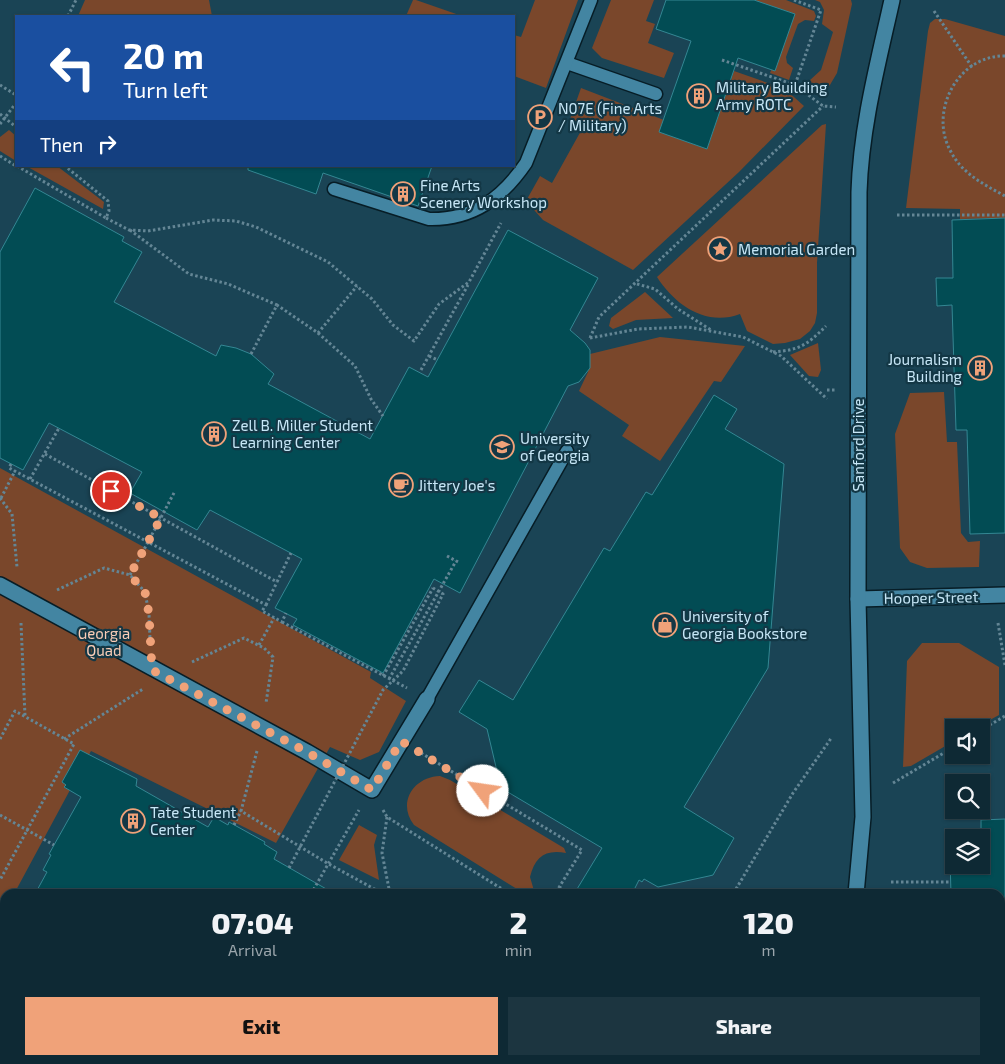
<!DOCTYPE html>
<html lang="en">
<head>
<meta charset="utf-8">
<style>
	body { margin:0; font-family:"Exo 2",sans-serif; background:#1c3540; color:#f1f3f6; height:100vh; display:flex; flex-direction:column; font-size:19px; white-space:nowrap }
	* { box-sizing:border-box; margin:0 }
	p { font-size:16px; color:#9ba6ac }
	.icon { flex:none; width:28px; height:28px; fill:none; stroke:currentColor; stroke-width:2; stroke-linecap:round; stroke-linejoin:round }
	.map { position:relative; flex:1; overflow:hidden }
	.details { position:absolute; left:0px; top:889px; width:1005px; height:176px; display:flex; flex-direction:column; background:#0e2934; border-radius:15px 15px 0 0; box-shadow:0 1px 4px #0004,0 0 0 1px #2e454f }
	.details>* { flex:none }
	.guide { position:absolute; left:15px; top:15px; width:500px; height:152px; border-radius:0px; box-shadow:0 1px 4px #0004,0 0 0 1px #2e454f; background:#1a4fa0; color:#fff; overflow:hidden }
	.buttons { position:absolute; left:945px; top:719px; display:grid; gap:10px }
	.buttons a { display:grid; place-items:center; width:45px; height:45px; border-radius:0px; background:#0e2934; box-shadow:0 1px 4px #0004,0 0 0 1px #2e454f; font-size:25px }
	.pin { position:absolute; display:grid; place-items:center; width:42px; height:42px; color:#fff; margin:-21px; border:2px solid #fff; border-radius:50%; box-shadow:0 1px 5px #0007 }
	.me { position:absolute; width:55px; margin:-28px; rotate:301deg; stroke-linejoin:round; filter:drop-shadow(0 0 4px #0008) }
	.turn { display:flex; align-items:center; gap:18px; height:105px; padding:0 25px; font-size:22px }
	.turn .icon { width:65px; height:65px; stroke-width:2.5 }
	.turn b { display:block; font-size:35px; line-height:42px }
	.then { display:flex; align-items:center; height:48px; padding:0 25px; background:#0003; gap:10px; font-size:19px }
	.eta { display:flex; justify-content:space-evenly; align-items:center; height:85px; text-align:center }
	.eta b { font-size:30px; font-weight:800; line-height:35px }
	.primary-button { display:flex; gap:10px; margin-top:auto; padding:10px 25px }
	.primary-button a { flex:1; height:58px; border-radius:0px; background:#f0a279; color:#111; font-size:20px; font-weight:800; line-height:58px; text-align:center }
	.primary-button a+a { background:#1c3540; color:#f1f3f6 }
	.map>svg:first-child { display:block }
	.built { fill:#1a4455; fill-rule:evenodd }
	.green { fill:#7a472b }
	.building { fill:#024c54; stroke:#348793 }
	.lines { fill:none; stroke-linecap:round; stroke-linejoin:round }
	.lane-casing { stroke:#071d26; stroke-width:15 }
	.street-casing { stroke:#071d26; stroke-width:18 }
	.path { stroke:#648695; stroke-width:3; stroke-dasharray:2.5 2.5; stroke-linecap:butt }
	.lane { stroke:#4385a2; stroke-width:12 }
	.street { stroke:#4385a2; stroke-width:15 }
	.path-bridge { stroke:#648695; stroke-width:3; stroke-dasharray:2.5 2.5; stroke-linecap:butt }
	.route { stroke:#f0a279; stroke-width:9; stroke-dasharray:0 16.2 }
	.labels { text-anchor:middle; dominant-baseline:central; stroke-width:4.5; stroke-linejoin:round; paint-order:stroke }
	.poi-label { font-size:15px; fill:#c7e7f7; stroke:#133745; text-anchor:start }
	.street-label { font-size:15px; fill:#c7e7f7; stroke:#133745 }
	.park-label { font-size:15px; fill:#facdb7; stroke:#133745 }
</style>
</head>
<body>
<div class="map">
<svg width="1005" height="1064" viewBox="0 0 1005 1064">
	<rect width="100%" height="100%" fill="#133745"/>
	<path class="built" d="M0 0H1005V1064H0ZM16 16H514V166H16ZM954 728H981V755H954ZM954 782H981V810H954ZM954 838H981V865H954ZM5 894H1000V1060H5Z"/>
	<g class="green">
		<polygon points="85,0 209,0 212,16 78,16"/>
		<polygon points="413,0 416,0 462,16 406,16"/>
		<polygon points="535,0 578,0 546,88 514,76 514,35 521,37"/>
		<polygon points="611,0 654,0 646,21 655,24 648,43 674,53 664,78 602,58 592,48"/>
		<polygon points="754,0 786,0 814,11 816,16 814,21 805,20 798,24 786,57 787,63 793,68 789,80 770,73 795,14"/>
		<polygon points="815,0 851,0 852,4 837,73 824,95 809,81 821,70 833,32 822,24 824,10 820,2"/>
		<polygon points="935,19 945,19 1005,36 1005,218 960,219 960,209 906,208 928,31 930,23"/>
		<polygon points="734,71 785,89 804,106 739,172 633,270 543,220 526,201 540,176 552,183 582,129 569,122 581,88 664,120 660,132 707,149"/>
		<path d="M826 124 817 263V313L815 323 810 331 800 339 785 343 773 344 747 331 740 314C706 327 675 305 657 277L822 125Z"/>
		<polygon points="9,130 16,136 16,161 0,151 0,137"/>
		<polygon points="26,166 57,166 104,202 103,209"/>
		<polygon points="645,292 673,318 636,320 613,329 609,326 611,318"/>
		<polygon points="660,337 745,346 721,382 714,381 660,461 622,436 629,425 579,391 588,372 590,354"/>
		<polygon points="818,343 821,370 818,377 809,376 790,355"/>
		<polygon points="944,392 947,442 957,442 961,533 968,542 980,541 979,567 927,568 910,562 900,548 895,434 910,393"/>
		<polygon points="0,468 371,672 370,678 406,701 379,752 360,760 330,747 276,843 91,751 14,894 5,894 5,911 0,920"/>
		<polygon points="922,643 959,643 999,667 999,715 977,727 954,728 954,741 911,766 903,767 907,661"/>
		<path d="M440 776 450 780 564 848 566 853C545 849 535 857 530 877L535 894H525L414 825C397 803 413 777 440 776Z"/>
		<polygon points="359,825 377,835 374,845 379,880 339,860"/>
		<polygon points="1000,1026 1005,1027 1005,1064 963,1064 964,1060 1000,1060"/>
	</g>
	<g class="building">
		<polygon points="666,0 754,0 795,14 775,71 738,58 707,149 659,132 691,41 656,29"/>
		<polygon points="248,166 432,166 418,206 323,173 316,194 248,170"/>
		<polygon points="35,188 124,237 122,241 142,252 114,302 216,356 221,345 236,348 251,354 274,374 268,384 370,439 409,367 428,377 508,230 598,278 570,330 585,343 590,350 590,368 579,382 568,386 460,593 434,579 383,673 293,625 297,619 275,608 302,559 210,510 197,530 130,493 142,472 49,423 23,470 0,458 0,252"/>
		<polygon points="1005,218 1005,533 970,534 967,430 956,430 952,305 937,306 936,278 953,278 952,220"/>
		<polygon points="714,395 737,409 725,429 784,464 768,668 684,807 734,838 713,875 709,876 658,887 644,879 642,882 639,880 632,894 574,894 602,848 501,788 487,729 459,712 479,680 513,700 604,548 610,551 646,492 652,495"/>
		<polygon points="80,750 137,779 136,786 208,827 214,817 228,825 229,822 265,842 264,844 277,852 274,859 335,894 35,894 47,872 43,870 51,855 49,854 81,797 64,787 66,785 62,782"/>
		<polygon points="1005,819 1005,906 1000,906 1000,894 951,894 950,859 954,859 954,865 981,865 981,820"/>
	</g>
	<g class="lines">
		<g class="lane-casing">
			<g id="lane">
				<polyline points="567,63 656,94"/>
				<path d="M334 189 429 219C473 220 502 198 526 163L591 0"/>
				<polyline points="427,699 567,451"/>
			</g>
		</g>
		<g class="street-casing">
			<g id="street">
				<polyline points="0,585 307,752 372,790 427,699"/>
				<polyline points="858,599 1005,595"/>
				<path d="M856 894 863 817 858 599 859 192C861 127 878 63 892 0"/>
				<polyline points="797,1064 799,1060"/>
			</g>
		</g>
		<g class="path">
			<polyline points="794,0 821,10 795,85 823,106 836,107"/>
			<polyline points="934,11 972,67"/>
			<polyline points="68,16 76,0"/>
			<path d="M1005 56C958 55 929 111 950 150 961 173 983 184 1005 196"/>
			<polyline points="722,60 795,85"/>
			<polyline points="0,85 16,95"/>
			<polyline points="0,114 16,127"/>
			<polyline points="0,124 16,103"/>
			<polyline points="0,156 16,166"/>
			<polyline points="17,166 106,218 109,211 108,201 65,166"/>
			<polyline points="897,215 1005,215"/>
			<polyline points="106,218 129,230 148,231 213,220 236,221 256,227 328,262 372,299 393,325 414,341 439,304 469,282 501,223"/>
			<polyline points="130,230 189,274 228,284 277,305"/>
			<polyline points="637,284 655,289 678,309 711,330"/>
			<polyline points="318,333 355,366 371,399 383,416"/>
			<polyline points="590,338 599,317 823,106"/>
			<polyline points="590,338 638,329 688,327 743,337 781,356 827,399"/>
			<path d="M773 352C800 350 807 345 826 326"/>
			<polyline points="251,354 277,305 318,333 357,286"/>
			<polyline points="429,356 438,360"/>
			<polyline points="421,370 468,285"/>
			<polyline points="827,390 835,390"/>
			<polyline points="45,454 277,582 291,553"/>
			<polyline points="11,464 9,468 148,542 175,491"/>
			<polyline points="30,479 59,428"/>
			<polyline points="0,498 12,514 17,567"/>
			<polyline points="1,498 15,471"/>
			<polyline points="130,575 148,542 266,605 262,611 282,622 286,613"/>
			<polyline points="57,590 104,568 130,575 145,592 149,614 150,639"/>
			<polyline points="266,605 277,582"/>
			<polyline points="282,622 407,688"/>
			<polyline points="21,623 25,716"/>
			<polyline points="998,623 1005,665"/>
			<polyline points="259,645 274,618"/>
			<polyline points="192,662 244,638 264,648 273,657 266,703"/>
			<polyline points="383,676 433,588"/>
			<polyline points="389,679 456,561"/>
			<polyline points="981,730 1005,716"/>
			<polyline points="0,739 15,711 74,744 0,880"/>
			<polyline points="64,739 143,689"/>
			<polyline points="257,751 241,811 327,863 378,891 401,894"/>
			<polyline points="421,753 582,850 555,894"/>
			<polyline points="893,783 954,747"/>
			<polyline points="383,810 387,817 510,894"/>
			<polyline points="0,815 54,845"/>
			<polyline points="387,817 382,853 390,894"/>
			<polyline points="234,825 241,811"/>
			<polyline points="891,882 951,882"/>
			<polyline points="559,887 573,894"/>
			<polyline points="736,889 793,793 832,737"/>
			<polyline points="311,894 359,810"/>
			<polyline points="727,894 736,889 746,894"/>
			<polyline points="1000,1033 1005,1035"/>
			<polyline points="678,1061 686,1064"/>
			<polyline points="180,1064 182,1060"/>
		</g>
		<use href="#lane" class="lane"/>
		<use href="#street" class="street"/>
		<g class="path-bridge">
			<polyline points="447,556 460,563"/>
			<polyline points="289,868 383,690 403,671 443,594 433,588"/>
		</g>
	</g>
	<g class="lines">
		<polyline class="route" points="111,491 161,518 130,575 145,592 149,614 152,670 307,752 372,790 401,741 483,791"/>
	</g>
	<defs>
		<g id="building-ring" transform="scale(1.25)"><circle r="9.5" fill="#133745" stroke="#f0a279" stroke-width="1.5"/><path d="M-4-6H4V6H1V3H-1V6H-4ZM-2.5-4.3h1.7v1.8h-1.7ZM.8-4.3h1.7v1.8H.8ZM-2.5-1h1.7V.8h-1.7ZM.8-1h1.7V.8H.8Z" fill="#f0a279"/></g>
		<g id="parking-ring" transform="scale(1.25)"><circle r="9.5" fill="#133745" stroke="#f0a279" stroke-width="1.5"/><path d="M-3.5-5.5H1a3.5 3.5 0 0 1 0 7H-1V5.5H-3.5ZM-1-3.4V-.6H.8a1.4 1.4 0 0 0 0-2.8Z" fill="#f0a279"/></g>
		<g id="sight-ring" transform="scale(1.25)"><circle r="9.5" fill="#133745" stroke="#f0a279" stroke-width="1.5"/><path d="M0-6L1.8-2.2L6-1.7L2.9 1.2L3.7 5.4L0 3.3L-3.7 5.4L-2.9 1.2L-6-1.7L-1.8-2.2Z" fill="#f0a279"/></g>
		<g id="university-ring" transform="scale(1.25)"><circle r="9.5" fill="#133745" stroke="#f0a279" stroke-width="1.5"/><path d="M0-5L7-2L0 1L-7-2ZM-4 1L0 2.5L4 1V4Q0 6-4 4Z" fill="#f0a279"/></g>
		<g id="cafe-ring" transform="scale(1.25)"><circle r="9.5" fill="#133745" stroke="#f0a279" stroke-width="1.5"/><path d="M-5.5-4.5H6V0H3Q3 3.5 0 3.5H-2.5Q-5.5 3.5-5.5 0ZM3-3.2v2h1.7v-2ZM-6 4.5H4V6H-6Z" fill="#f0a279"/></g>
		<g id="shop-ring" transform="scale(1.25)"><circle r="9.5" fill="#133745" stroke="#f0a279" stroke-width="1.5"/><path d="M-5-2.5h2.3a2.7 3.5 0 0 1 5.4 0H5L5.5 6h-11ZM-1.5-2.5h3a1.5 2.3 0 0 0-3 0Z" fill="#f0a279"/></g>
	</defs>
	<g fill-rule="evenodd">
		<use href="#building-ring" x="699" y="96"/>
		<use href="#parking-ring" x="540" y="117"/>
		<use href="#building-ring" x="403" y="194"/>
		<use href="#sight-ring" x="720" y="249"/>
		<use href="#building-ring" x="980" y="368"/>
		<use href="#building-ring" x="214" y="434"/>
		<use href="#university-ring" x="502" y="447"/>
		<use href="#cafe-ring" x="401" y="485"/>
		<use href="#shop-ring" x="665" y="625"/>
		<use href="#building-ring" x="133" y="821"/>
	</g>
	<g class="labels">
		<g class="poi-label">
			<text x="716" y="87">Military Building<tspan x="716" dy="17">Army ROTC</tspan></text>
			<text x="558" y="108">N07E (Fine Arts<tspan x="558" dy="17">/ Military)</tspan></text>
			<text x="420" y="185">Fine Arts<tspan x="420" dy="17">Scenery Workshop</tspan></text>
			<text x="738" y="249">Memorial Garden</text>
			<text x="962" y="359" text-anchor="end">Journalism<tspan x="962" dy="17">Building</tspan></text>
			<text x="232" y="425">Zell B. Miller Student<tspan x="232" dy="17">Learning Center</tspan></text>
			<text x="520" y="438">University<tspan x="520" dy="17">of Georgia</tspan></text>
			<text x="418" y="485">Jittery Joe's</text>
			<text x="682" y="616">University of<tspan x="682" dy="17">Georgia Bookstore</tspan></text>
			<text x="150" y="812">Tate Student<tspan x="150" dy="17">Center</tspan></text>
		</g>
		<g class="street-label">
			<text transform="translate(858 445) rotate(-90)">Sanford Drive</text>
			<text transform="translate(931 597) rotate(-1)">Hooper Street</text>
		</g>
		<g class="park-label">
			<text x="104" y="633">Georgia<tspan x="104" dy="17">Quad</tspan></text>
		</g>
	</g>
</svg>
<div class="buttons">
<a><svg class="icon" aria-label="sound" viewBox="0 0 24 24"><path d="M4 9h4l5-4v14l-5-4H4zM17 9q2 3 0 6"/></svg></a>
<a><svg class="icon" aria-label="search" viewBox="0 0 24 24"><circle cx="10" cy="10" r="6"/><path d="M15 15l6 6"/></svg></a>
<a><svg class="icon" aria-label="layers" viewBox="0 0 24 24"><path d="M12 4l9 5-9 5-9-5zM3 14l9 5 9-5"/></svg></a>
</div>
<div class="pin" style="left:111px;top:491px;background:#d93025"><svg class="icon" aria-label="arrive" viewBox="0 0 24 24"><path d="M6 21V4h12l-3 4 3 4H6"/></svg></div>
<svg class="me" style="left:483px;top:791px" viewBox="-20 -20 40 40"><circle r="19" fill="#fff"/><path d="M0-13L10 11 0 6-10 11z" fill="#f0a279"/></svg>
<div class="guide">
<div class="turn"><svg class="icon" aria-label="left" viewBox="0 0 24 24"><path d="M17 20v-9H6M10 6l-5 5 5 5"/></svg><div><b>20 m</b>Turn left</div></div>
<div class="then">Then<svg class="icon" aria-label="right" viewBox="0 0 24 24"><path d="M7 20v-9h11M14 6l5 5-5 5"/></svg></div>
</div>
<section class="details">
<div class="eta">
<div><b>07:04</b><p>Arrival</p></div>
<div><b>2</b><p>min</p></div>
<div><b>120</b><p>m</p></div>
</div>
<div class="primary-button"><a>Exit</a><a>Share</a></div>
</section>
</div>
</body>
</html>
